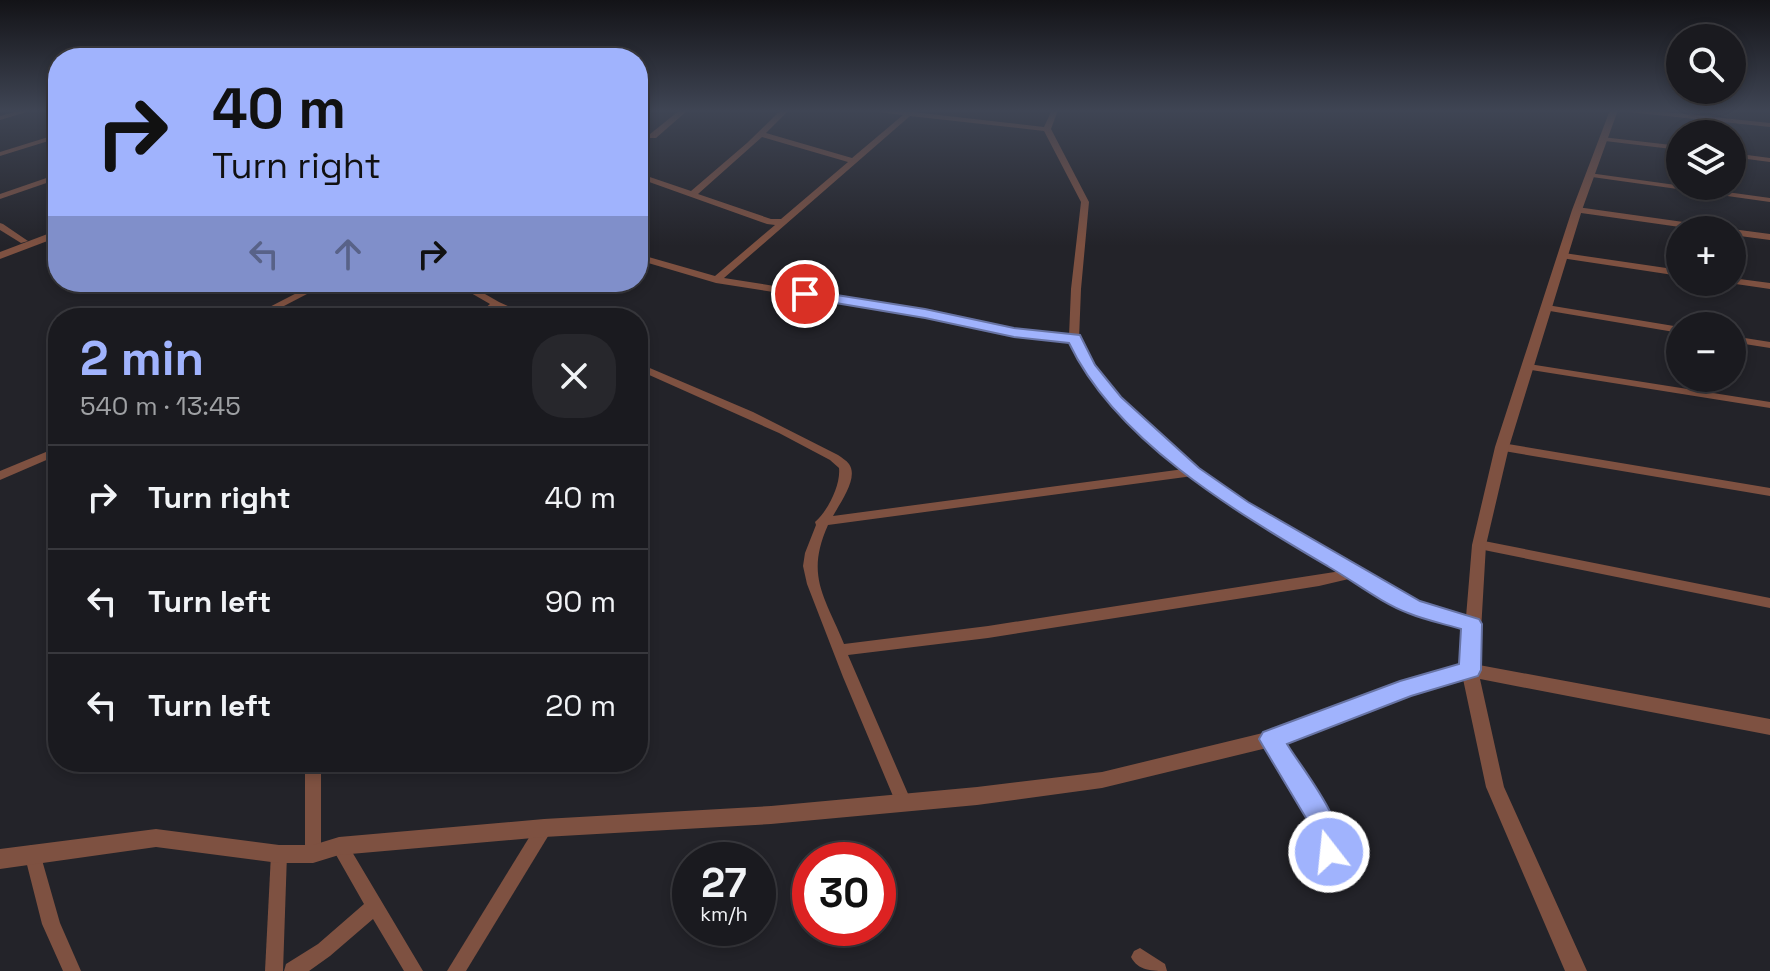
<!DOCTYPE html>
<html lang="en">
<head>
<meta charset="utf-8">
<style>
	body { margin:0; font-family:"Space Grotesk",sans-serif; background:#27272c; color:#f1f3f6; height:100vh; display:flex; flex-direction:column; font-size:30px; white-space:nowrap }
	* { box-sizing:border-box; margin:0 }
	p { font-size:26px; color:#9fa1a4 }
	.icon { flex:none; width:44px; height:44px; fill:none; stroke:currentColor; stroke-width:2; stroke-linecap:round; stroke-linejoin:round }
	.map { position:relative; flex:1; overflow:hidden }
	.drawer { position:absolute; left:48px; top:308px; width:600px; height:464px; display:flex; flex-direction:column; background:#1a1a1f; border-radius:32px; box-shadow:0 4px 12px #0003,0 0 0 2px #38383d }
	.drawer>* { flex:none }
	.top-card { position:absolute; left:48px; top:48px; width:600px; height:244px; border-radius:32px; box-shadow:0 4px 12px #0003,0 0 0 2px #38383d; background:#a0b3fd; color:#111; overflow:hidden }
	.buttons { position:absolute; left:1666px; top:24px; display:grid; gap:16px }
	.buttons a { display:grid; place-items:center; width:80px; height:80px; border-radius:50%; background:#1a1a1f; box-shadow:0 4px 12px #0003,0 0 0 2px #38383d; font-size:40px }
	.speed { position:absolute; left:672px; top:842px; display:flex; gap:16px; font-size:40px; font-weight:700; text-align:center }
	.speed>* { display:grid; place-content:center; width:104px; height:104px; border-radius:50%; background:#1a1a1f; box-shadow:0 4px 12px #0003,0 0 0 2px #38383d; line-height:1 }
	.speed small { font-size:20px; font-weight:400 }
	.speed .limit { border:12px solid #d22; background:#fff; color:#111 }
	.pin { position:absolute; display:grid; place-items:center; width:68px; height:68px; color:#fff; margin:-34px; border:4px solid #fff; border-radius:50%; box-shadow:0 2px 8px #0007 }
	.me { position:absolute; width:88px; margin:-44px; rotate:344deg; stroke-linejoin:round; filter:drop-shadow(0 0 6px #0008) }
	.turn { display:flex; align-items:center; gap:28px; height:168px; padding:0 32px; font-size:36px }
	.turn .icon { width:104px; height:104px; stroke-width:2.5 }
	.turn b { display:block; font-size:56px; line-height:68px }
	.lanes { display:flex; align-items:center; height:76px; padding:0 32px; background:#0003; justify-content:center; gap:40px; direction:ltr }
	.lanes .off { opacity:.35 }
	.round { display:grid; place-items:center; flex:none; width:84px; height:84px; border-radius:32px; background:#27272c }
	.summary { display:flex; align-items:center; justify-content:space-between; height:136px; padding:0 32px }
	h1 { font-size:48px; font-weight:700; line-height:60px; color:#a0b3fd }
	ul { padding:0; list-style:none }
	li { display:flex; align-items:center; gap:24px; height:104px; padding:0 32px; border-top:2px solid #38383d }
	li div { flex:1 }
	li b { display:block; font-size:30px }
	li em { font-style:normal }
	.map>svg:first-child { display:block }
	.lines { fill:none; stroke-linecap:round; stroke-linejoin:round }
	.minor { fill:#7e5141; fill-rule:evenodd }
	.tertiary { fill:#7e5141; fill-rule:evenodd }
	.route { fill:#a0b3fd; stroke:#6874a4; stroke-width:2 }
</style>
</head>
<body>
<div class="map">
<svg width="1770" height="971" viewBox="0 0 1770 971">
	<rect width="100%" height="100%" fill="#232329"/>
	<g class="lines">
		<g class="minor">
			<polygon points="22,110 33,110 0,120 0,116"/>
			<polygon points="680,110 688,110 656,138 650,138 650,134"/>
			<path d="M781 110H789L766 133 852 158 903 115 879 112 876 110H895L1044 127 1052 110H1058L1051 129 1089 202 1081 289 1079 339 1093 365 1119 399 1166 444 1246 504 1417 603 1477 620 1479 624 1477 628 1472 629 1408 611 1353 578 1319 586 988 638 848 655 912 803 910 808 904 810 898 808 843 677 807 584 803 566 805 553 816 525 815 522C827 512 841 485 839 468L830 460 779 433 638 370V363L753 412 838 455C842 458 846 460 849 464 859 478 840 503 833 516L1184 469C1138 434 1097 393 1070 342L1018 336 925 316 716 283 638 260V254L715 276 775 225 767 224 638 178V173L691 191 747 143ZM910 116 1044 131 1081 202 1071 289 1069 336 1018 330 925 310 724 278ZM762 137 848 162 781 219H771L698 194ZM1193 476 1238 510 1341 571 988 626 844 644C825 597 805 576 828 525Z"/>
			<polygon points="1185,110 1220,110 1216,112 1189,112"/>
			<polygon points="1625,110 1646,110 1770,123 1770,127 1629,112"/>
			<polygon points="58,134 58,138 0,156 0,152"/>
			<polygon points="1602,137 1680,146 1680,150 1605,141 1601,139"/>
			<polygon points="1732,153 1770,158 1770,162 1732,157"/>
			<polygon points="1589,173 1770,198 1770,202 1592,177 1589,177"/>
			<polygon points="58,174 58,179 0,199 0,194"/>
			<polygon points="1577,207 1719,227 1723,230 1701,230 1574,212 1574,208"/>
			<polygon points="0,223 3,224 28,241 21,243 0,230"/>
			<polygon points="1732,229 1770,234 1770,240 1732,235 1732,230 1730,230"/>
			<polygon points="1564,253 1680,270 1680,276 1561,258 1561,254"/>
			<polygon points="1732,278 1770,283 1770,289 1729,283 1732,282"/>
			<polygon points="318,282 330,282 261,318 248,318"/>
			<polygon points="452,282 464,282 499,302 535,318 522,318 497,308 484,318 473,318 490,304"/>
			<polygon points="1547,305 1680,327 1680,333 1544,310 1544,306"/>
			<polygon points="1732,336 1770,342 1770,348 1732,342"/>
			<polygon points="1529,364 1770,402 1770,408 1525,369 1524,367 1525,365"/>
			<polygon points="1502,443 1770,488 1770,496 1498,450 1496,447"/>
			<polygon points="58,447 58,455 0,480 0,471"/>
			<polygon points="1479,540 1770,598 1770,608 1474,548 1473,545 1474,542"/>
			<polygon points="1271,732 1276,734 1335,831 1336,881 1333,887 1327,889 1321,887 1318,881 1319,832 1266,744 1263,739 1266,734"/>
			<polygon points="305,762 321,762 321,854 319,860 313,862 307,860 305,854"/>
			<polygon points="544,820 550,823 552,828 550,833 466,971 447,971 538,823"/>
			<polygon points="339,838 345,840 423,971 404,971 373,919 330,956 309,971 284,971 286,964 318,944 364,904 331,846 333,840"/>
			<polygon points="32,845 38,847 40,853 60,923 81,971 63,971 42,924 24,853 26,847"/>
			<polygon points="279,846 285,848 287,854 283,971 265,971 271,854 273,848"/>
			<path d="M1140 948 1165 964 1167 971C1152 971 1138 971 1131 957L1134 951Z"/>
		</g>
		<g class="tertiary">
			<polygon points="1610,110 1618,110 1582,210 1509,447 1486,545 1479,665 1770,719 1770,735 1480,679 1504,787 1587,971 1565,971 1486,787 1463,679 1410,694 1271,747 1102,788 977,805 771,824 544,837 339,855 313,863 279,863 156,847 0,869 0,849 156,829 279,845 313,845 339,837 544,819 771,806 977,787 1102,772 1271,731 1408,681 1462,665 1472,545 1495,447 1572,210"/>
			<polygon points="58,230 58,237 0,259 0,252"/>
		</g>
	</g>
	<linearGradient id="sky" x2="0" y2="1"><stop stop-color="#131317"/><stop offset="0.45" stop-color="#3f4554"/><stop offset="1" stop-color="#3f4554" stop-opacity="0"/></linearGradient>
	<rect width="1770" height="246" fill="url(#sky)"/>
	<path class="route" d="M805 290 925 309 1014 328 1080 335 1095 365 1121 397 1199 468 1248 502 1420 601 1479 619 1482 624 1481 670 1478 676 1411 696 1287 744C1304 772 1352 828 1338 861L1329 864 1320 861 1315 833 1263 746 1259 739 1263 732 1400 681 1459 664 1461 629C1444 624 1425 620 1408 613 1381 603 1355 582 1329 567 1238 513 1116 442 1069 343L1014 337 925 318 800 297 798 294Z"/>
</svg>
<div class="buttons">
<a><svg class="icon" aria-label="search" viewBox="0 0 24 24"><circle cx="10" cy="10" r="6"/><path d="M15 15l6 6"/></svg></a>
<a><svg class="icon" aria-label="layers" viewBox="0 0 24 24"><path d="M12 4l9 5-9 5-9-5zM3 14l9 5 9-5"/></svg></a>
<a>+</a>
<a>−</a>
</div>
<div class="speed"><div>27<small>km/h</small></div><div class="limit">30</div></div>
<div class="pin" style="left:805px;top:294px;background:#d93025"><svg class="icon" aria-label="arrive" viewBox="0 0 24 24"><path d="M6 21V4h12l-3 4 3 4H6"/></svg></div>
<svg class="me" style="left:1329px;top:852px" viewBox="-20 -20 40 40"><circle r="17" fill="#a0b3fd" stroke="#fff" stroke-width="3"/><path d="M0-11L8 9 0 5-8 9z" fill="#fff"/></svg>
<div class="top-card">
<div class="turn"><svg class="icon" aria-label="right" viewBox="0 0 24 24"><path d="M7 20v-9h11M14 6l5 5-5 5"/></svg><div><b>40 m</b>Turn right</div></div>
<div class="lanes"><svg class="icon off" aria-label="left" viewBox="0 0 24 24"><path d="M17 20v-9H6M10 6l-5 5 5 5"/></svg><svg class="icon off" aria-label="ahead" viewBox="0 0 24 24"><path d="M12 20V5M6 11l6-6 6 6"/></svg><svg class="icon" aria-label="right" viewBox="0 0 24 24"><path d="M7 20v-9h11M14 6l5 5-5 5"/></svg></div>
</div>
<section class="drawer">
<div class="summary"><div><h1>2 min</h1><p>540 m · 13:45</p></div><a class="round"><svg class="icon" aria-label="close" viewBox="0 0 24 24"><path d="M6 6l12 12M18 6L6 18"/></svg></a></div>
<ul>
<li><svg class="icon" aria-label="right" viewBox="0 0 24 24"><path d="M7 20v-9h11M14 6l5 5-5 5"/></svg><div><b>Turn right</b></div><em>40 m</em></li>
<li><svg class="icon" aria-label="left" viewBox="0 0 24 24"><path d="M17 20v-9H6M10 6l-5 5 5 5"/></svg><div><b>Turn left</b></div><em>90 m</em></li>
<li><svg class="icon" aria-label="left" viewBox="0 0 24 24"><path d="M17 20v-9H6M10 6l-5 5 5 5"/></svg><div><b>Turn left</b></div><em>20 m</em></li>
</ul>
</section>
</div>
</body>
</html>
